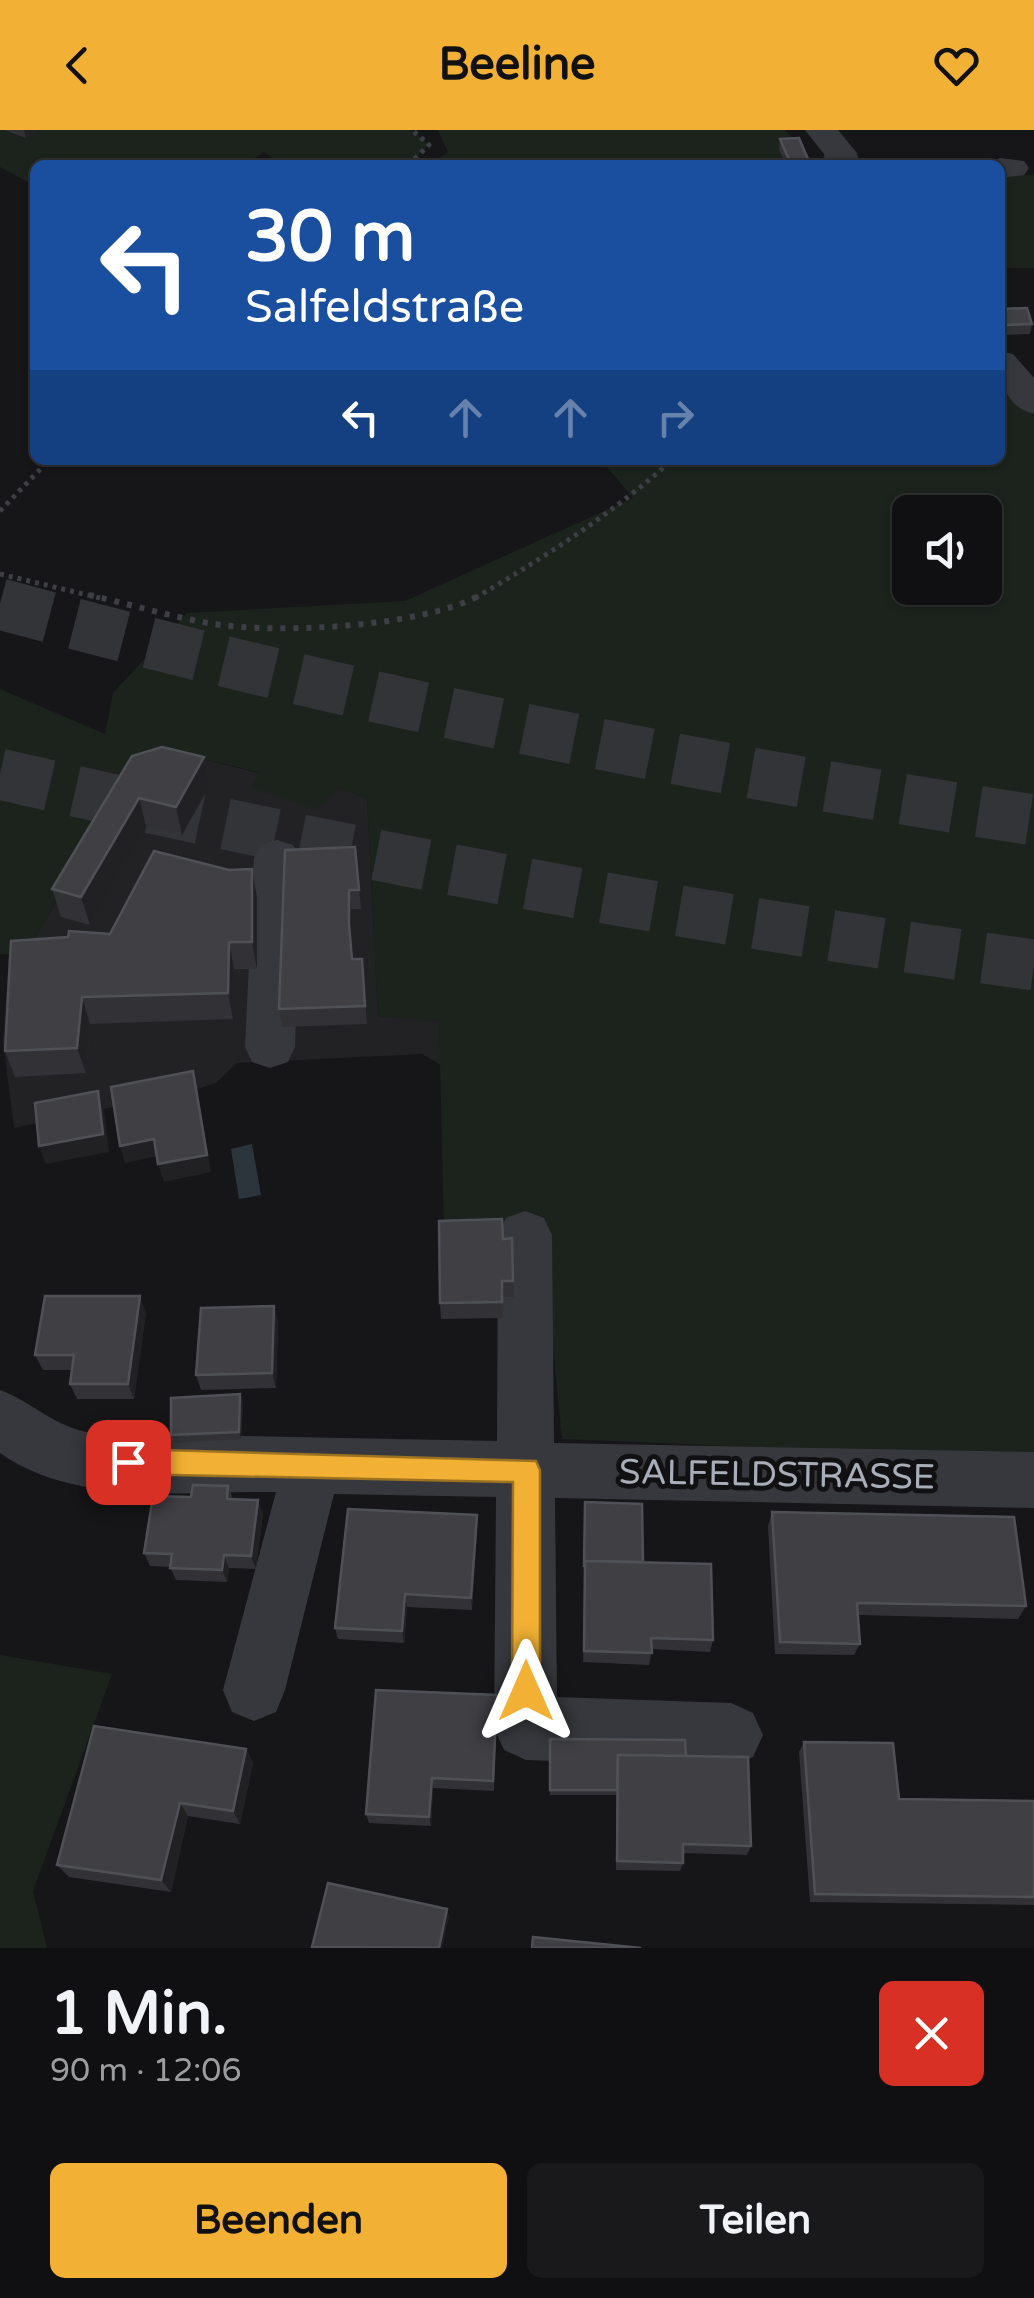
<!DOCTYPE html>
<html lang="de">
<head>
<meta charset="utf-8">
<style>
	body { margin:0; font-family:"Varela Round",sans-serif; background:#19191b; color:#f1f3f6; height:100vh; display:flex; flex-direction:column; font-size:38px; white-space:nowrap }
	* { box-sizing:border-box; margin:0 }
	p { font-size:32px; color:#9c9d9f }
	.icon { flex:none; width:55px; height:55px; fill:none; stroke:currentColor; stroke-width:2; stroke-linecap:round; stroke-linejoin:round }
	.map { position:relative; height:1818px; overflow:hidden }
	.drawer { display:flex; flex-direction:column; background:#101012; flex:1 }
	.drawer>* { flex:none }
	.hud { position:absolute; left:30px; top:30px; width:975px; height:305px; border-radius:15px; box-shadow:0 2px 8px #0004,0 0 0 2px #303032; background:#1a4fa0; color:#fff; overflow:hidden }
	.buttons { position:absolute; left:892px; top:365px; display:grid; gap:20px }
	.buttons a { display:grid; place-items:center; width:110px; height:110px; border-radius:15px; background:#101012; box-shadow:0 2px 8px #0004,0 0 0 2px #303032; font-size:50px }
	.pin { position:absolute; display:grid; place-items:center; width:85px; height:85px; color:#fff; margin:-42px; border-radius:20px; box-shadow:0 5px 15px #0006 }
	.me { position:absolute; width:110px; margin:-55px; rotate:0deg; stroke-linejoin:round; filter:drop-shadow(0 0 8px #0008) }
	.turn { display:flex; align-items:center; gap:35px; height:210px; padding:0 50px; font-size:45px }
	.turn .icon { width:130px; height:130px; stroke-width:2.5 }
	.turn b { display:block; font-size:70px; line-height:85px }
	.lanes { display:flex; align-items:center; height:95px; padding:0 50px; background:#0003; justify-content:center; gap:50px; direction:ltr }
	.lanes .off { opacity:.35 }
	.round { display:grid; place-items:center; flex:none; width:105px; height:105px; border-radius:15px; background:#19191b }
	.summary { display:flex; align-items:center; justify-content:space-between; height:170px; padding:0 50px }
	h1 { font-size:60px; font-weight:700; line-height:75px }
	.primary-button { display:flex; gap:20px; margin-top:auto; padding:20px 50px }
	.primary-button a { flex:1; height:115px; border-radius:15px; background:#f2b134; color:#111; font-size:40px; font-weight:700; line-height:115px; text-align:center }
	.primary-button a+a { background:#19191b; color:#f1f3f6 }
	header { display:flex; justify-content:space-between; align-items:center; height:130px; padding:0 50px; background:#f2b134; color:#111; font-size:45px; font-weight:700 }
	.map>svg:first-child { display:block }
	.built { fill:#222225 }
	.green { fill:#1c231d; fill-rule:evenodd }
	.water { fill:#2c353c }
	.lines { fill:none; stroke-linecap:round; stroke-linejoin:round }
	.highway-tunnel { stroke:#333438; stroke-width:51; stroke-dasharray:51 26; stroke-linecap:butt }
	.path-far1 { stroke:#3d3f44; stroke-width:5; stroke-dasharray:4 5; stroke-linecap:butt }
	.path { stroke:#3d3f44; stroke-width:6; stroke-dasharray:5 8; stroke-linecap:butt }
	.minor { fill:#37383d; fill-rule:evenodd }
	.wall { fill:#323236 }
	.shaded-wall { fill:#212124 }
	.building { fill:#3f3f44; stroke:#4f5156; stroke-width:2.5 }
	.route { fill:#f2b134; stroke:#9d7322; stroke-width:2.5 }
	.labels { text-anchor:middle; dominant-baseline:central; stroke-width:10; stroke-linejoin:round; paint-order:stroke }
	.street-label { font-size:35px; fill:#a8adb8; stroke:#111113 }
</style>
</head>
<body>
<header><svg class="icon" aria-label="back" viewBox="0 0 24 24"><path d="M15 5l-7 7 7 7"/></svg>Beeline<svg class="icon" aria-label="heart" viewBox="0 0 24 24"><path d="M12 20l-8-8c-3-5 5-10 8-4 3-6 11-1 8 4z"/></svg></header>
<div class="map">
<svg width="1034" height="1818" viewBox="0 0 1034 1818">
	<rect width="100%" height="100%" fill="#161618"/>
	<polygon class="built" points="186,625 259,643 251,658 339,658 367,668 378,886 439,891 441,935 422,924 237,933 216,953 197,959 14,998 3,911 9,824 26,824 125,651"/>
	<g class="green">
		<polygon points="0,0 412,0 429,15 408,35 282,35 264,22 244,35 35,35 35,56 0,37"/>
		<polygon points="438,0 785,0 817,35 427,35 448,22"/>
		<rect x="1000" y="45" width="34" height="93"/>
		<path d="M1000 246 1034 287V1328L562 1309 541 1094 444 1096 439 892 378 886 367 668 339 658 317 680 251 658 258 642 186 625 125 651 26 824H0V559L105 604 113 563 187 483 405 471 633 368 601 330H1000ZM910 382H985V458H910Z"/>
		<polygon points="0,1525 112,1544 33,1761 47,1818 0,1818"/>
	</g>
	<polygon class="water" points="252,1014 261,1065 239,1069 231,1019"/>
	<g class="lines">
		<g class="highway-tunnel">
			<path d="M0 474C341 566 685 637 1034 690"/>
			<path d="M0 644C342 723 686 788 1034 835"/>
		</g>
		<g class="path-far1">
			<polyline points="408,35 429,15 412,0"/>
			<polyline points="0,381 49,330"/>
			<polyline points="0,444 100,468"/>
			<path d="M475 468C545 427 612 384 672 330"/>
		</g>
		<path class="path" d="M89 465C129 474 168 486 208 493 273 505 424 497 480 465"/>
		<g class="minor">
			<polygon points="805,0 838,0 857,23 859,35 825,35 824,24"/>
			<polygon points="1000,28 1024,31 1029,38 1024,45 1000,48 1000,35 985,35"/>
			<path d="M1000 221 1013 224 1034 248V284C1002 275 1000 249 1000 221Z"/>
			<polygon points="277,710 293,715 300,728 295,917 288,932 270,938 252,932 245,917 254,728 261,715"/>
			<path d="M525 1081 544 1088 552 1105 554 1313 1034 1322V1378L555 1368 557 1567 731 1573 753 1583 763 1605 753 1627 731 1637 526 1630 504 1620 494 1598 496 1367 334 1364 285 1560 276 1582 254 1591 232 1582 223 1560 276 1362C186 1361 77 1377 0 1323V1260C34 1273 54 1297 92 1303L497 1311 498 1105 506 1088Z"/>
		</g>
	</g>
	<g class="wall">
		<polygon points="5,0 38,0 26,8"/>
		<polygon points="780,9 808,29 807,35 786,35 779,20"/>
		<polygon points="1000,179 1032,194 1030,204 1001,205"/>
		<polygon points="132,626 204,627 210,655 182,705 146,696 90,795 61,787 52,759"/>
		<polygon points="355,717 361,779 351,779 351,813 353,829 362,829 367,894 282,897 279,879"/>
		<polygon points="257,767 257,839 234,839 233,889 90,894 86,943 15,947 5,921 110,804"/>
		<polygon points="512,1108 514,1167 502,1167 503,1188 441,1189 440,1173 503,1109"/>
		<polygon points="274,1176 278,1192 276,1258 201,1260 196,1245"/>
		<polygon points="146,1182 134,1269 77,1269 70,1254 72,1240 43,1240 35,1225"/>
		<polygon points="243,1271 241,1309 174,1313 171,1305"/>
		<polygon points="228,1356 233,1369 263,1383 256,1439 229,1438 227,1452 176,1450 170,1437 150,1436 144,1423 191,1367"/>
		<polygon points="585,1372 643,1432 713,1510 710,1522 652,1519 649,1535 583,1532"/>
		<polygon points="772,1382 1026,1476 1018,1489 858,1485 860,1514 854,1525 775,1524 768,1396"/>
		<polygon points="477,1385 477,1399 472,1480 407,1477 404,1513 338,1509 335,1498"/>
		<polygon points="497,1565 494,1661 433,1658 431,1696 369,1693 366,1684"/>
		<polygon points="550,1609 686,1626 751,1716 747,1725 683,1723 683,1733 680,1741 616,1740 616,1665 550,1665"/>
		<polygon points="804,1612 899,1669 1034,1671 1034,1775 810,1772 799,1622"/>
		<polygon points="246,1619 253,1633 240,1694 188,1686 171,1762 69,1747 57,1735"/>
	</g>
	<g class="shaded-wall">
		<polygon points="24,0 38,0 26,8"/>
		<polygon points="204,627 210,655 182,705 176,677"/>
		<polygon points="139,668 146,696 90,795 81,767"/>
		<polygon points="252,739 257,767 257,839 252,812"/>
		<polygon points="349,760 351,779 354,848 349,794"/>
		<polygon points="229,812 234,839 233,889 228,863"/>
		<polygon points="82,867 90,894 86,943 77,918"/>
		<polygon points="193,941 197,959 211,1042 164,1052 158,1034"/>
		<polygon points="98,961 104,979 109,1022 46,1034 39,1016"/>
		<polygon points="154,1009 159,1026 125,1033 120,1016"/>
		<polygon points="140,1166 146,1182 134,1269 128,1254"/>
		<polygon points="274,1176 278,1192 276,1258 272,1243"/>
		<polygon points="240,1264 243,1271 241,1309 239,1302"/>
		<polygon points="258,1370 263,1383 256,1439 251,1426"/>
		<polygon points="477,1385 477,1399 472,1480 471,1468"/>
		<polygon points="224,1425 229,1438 227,1452 222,1440"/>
		<polygon points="405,1464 407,1477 404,1513 402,1501"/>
		<polygon points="246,1619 253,1633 240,1694 233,1681"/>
		<polygon points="432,1648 433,1658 431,1696 429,1687"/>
		<polygon points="180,1673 188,1686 171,1762 161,1750"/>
		<polygon points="447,1779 449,1787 442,1818 439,1818"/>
	</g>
	<g class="building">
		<polygon points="799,8 808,29 789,30 780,9"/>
		<polygon points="1027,178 1032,194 1003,195 1000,185 1000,179"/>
		<polygon points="162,617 204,627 176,677 139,668 81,767 52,759 132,626"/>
		<polygon points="355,717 359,760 349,760 349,794 352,829 362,829 365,876 279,879 285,720"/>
		<polygon points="154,721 229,740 252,739 252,812 229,812 228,863 82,867 77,918 5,921 11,811 68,807 69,801 110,804"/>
		<polygon points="193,941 207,1025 158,1034 154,1009 120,1016 111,957"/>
		<polygon points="98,961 103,1004 39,1016 35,973"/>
		<polygon points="502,1089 503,1109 512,1108 513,1151 502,1151 502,1172 440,1173 439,1091"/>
		<polygon points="45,1166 140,1166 128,1254 70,1254 74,1225 35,1225"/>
		<polygon points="274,1176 272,1243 196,1245 201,1178"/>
		<polygon points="240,1264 239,1302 171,1305 171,1268"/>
		<polygon points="193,1355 228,1356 227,1369 258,1370 251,1426 224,1425 222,1440 170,1438 172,1424 144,1423 153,1366 191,1367"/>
		<polygon points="585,1372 642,1374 643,1432 585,1431 584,1437"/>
		<polygon points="348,1379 477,1385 471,1468 405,1464 402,1501 335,1498"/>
		<polygon points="772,1382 1014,1387 1026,1476 857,1473 860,1514 780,1512"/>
		<polygon points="585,1431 711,1434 713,1510 651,1508 652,1523 584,1521"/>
		<polygon points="376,1560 497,1565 493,1651 432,1648 429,1687 366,1684"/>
		<polygon points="94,1596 246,1619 233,1681 180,1673 161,1750 57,1735"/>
		<polygon points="550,1609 685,1610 686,1626 618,1625 617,1660 550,1660"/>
		<polygon points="804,1612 893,1613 899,1669 1034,1671 1034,1767 815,1764"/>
		<polygon points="618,1625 748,1627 751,1716 683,1714 683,1733 617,1731"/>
		<polygon points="328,1753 447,1779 439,1818 312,1817"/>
		<polygon points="533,1807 641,1818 532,1818"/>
	</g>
	<polygon class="route" points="128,1319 536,1331 540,1340 540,1561 536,1571 526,1575 516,1571 512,1561 513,1352 128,1344 119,1340 115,1332 119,1323"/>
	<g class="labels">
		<g class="street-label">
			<text transform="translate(777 1345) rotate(1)">SALFELDSTRASSE</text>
		</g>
	</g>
</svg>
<div class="buttons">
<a><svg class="icon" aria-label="sound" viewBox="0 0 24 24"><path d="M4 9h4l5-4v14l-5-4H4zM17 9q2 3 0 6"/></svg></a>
</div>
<div class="pin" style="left:128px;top:1332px;background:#d93025"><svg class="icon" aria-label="arrive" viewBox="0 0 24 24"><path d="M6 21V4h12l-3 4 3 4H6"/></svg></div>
<svg class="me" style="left:526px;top:1561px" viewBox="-20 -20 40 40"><path d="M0-17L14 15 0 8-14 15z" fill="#f2b134" stroke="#fff" stroke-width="4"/></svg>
<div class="hud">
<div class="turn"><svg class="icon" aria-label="left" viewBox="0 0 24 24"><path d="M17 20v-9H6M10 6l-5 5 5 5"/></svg><div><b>30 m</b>Salfeldstraße</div></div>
<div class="lanes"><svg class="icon" aria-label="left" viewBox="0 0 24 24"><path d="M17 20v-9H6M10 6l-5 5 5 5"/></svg><svg class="icon off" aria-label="ahead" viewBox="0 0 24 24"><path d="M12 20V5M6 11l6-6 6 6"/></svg><svg class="icon off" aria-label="ahead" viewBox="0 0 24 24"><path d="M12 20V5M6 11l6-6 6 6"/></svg><svg class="icon off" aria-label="right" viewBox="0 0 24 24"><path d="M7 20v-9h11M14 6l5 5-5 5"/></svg></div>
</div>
</div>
<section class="drawer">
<div class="summary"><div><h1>1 Min.</h1><p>90 m · 12:06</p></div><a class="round" style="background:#d93025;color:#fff"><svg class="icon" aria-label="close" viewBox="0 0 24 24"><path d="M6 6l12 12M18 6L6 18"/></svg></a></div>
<div class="primary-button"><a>Beenden</a><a>Teilen</a></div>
</section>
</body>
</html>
